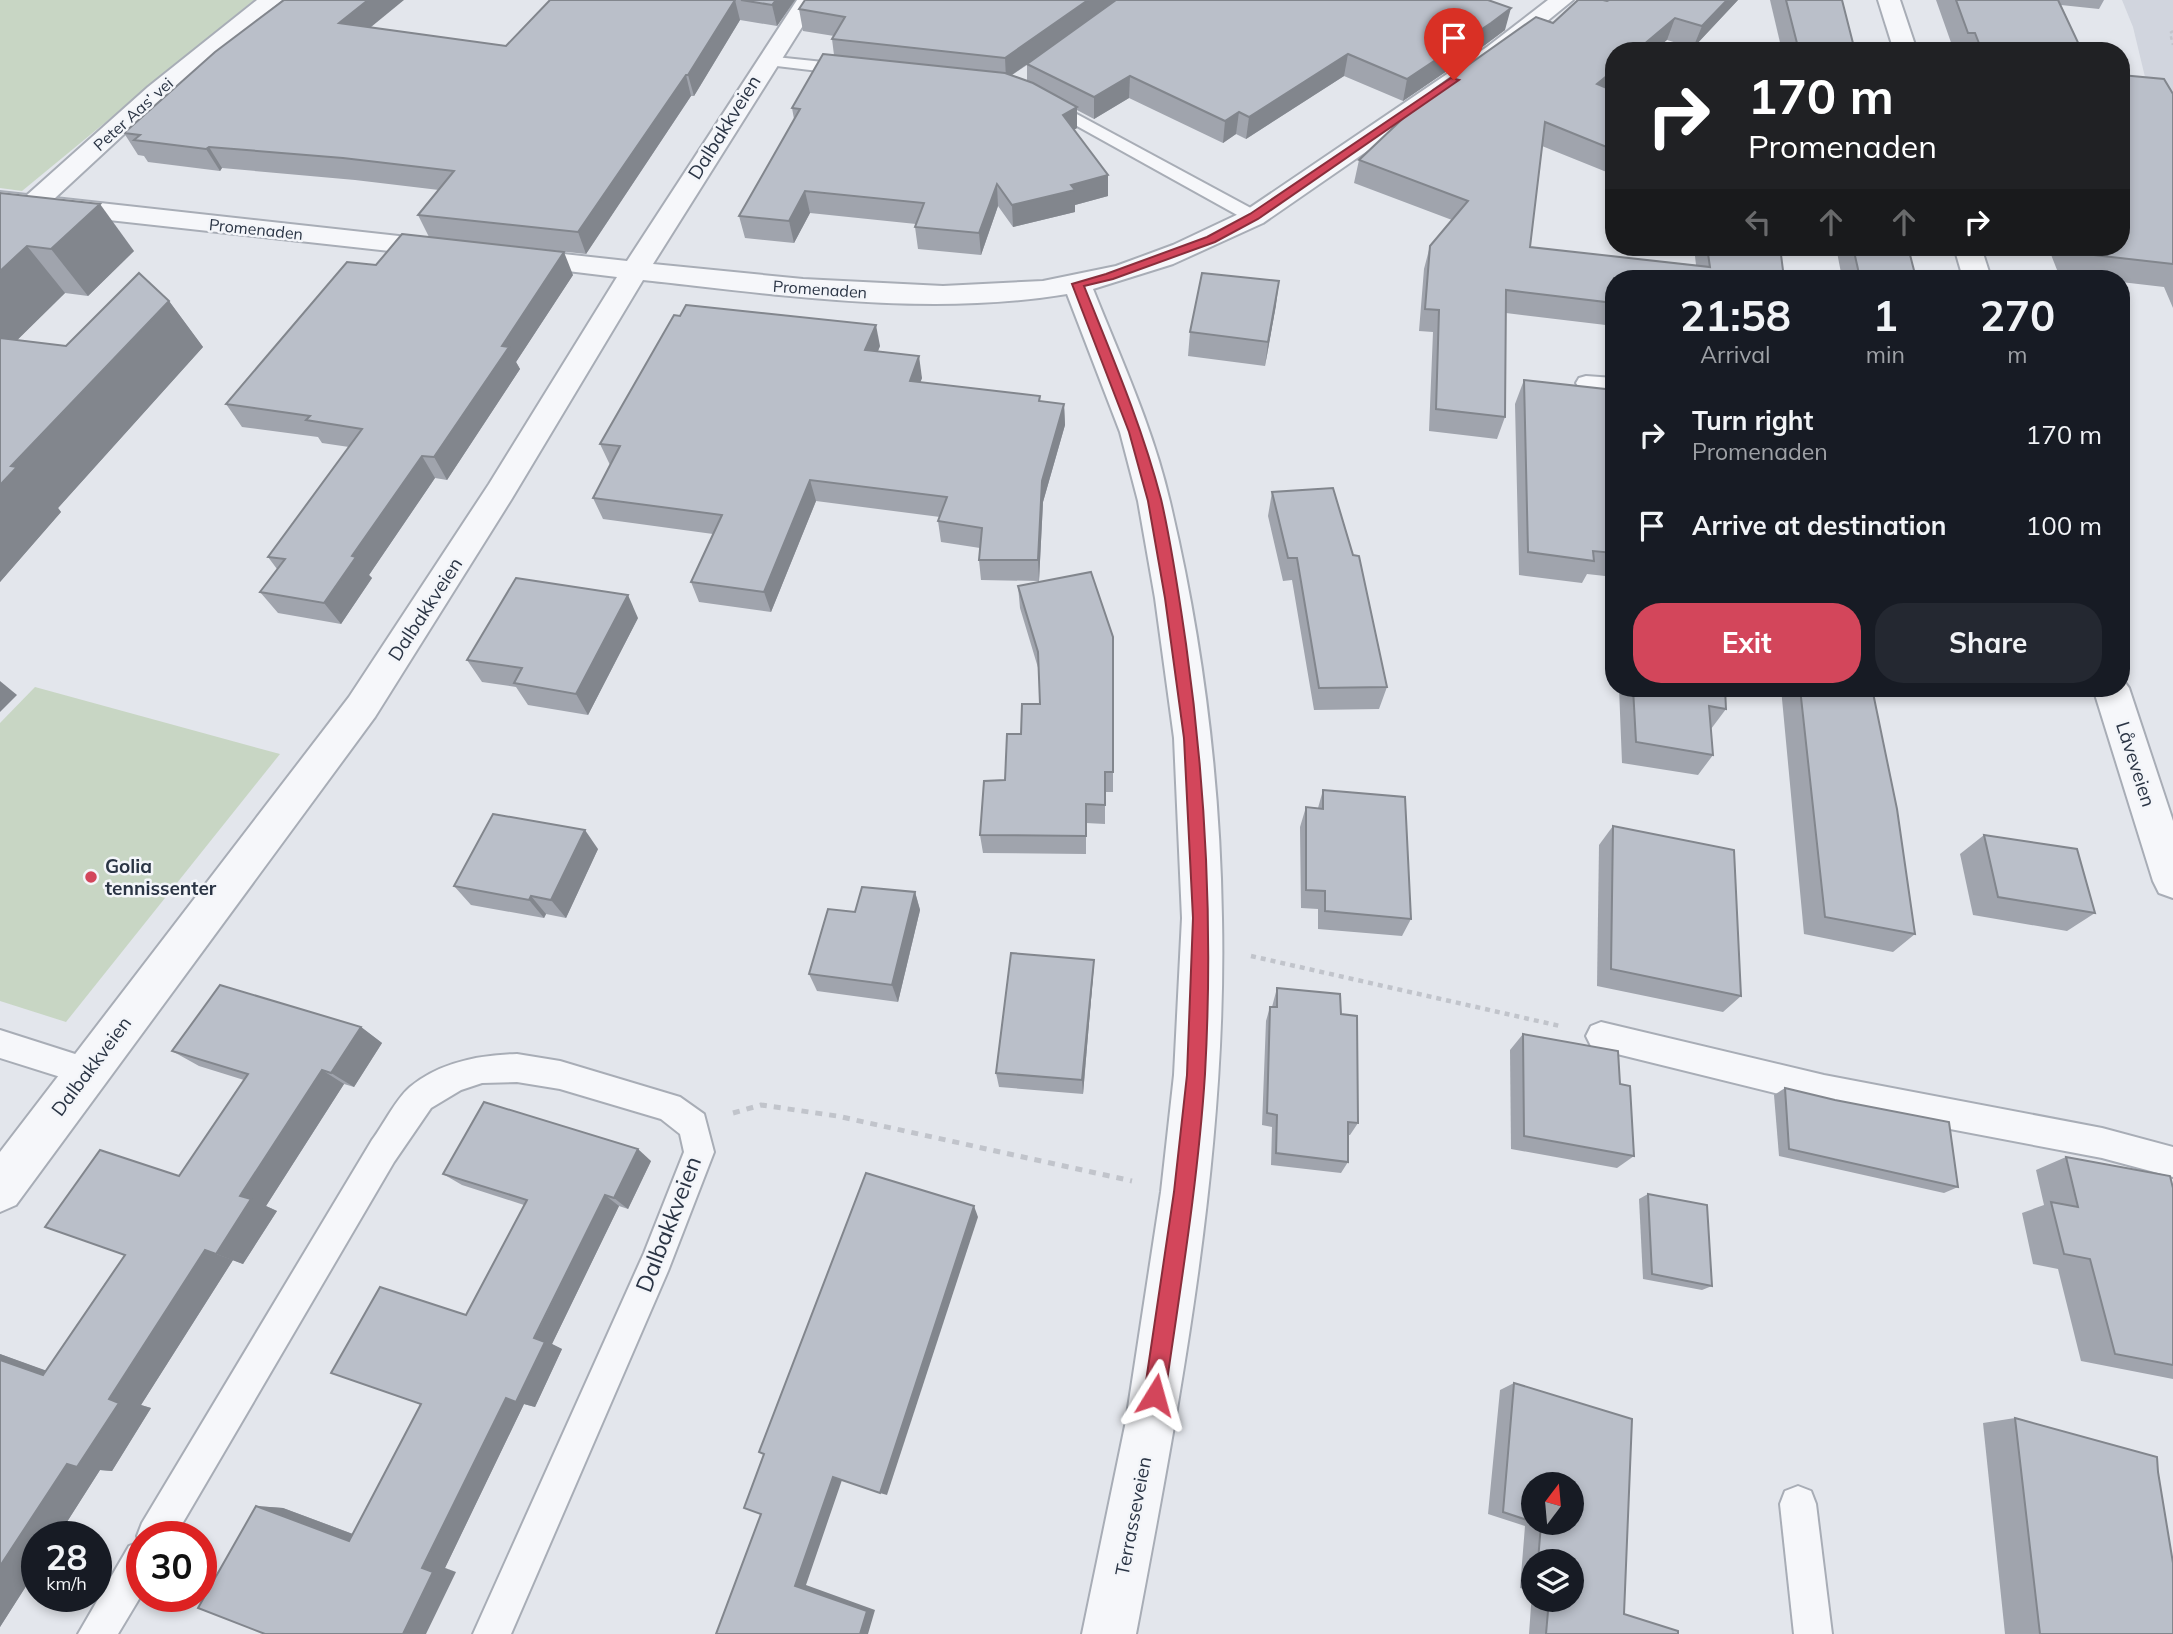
<!DOCTYPE html>
<html lang="en">
<head>
<meta charset="utf-8">
<style>
	body { margin:0; font-family:Mulish,sans-serif; background:#242831; color:#f1f3f6; height:100vh; display:flex; flex-direction:column; font-size:26px; white-space:nowrap }
	* { box-sizing:border-box; margin:0 }
	p { font-size:23px; color:#9ea1a6 }
	.icon { flex:none; width:38px; height:38px; fill:none; stroke:currentColor; stroke-width:2; stroke-linecap:round; stroke-linejoin:round }
	.map { position:relative; flex:1; overflow:hidden }
	.details { position:absolute; left:1605px; top:270px; width:525px; height:427px; display:flex; flex-direction:column; background:#171b24; border-radius:28px; box-shadow:0 4px 10px #0003 }
	.details>* { flex:none }
	.top-card { position:absolute; left:1605px; top:42px; width:525px; height:214px; border-radius:28px; box-shadow:0 4px 10px #0003; background:#202124; color:#fff; overflow:hidden }
	.needle { width:46px; rotate:16deg }
	.tools { position:absolute; left:1521px; top:1472px; display:grid; gap:14px }
	.tools a { display:grid; place-items:center; width:63px; height:63px; border-radius:50%; background:#171b24; box-shadow:0 4px 10px #0003; font-size:35px }
	.speed { position:absolute; left:21px; top:1521px; display:flex; gap:14px; font-size:35px; font-weight:700; text-align:center }
	.speed>* { display:grid; place-content:center; width:91px; height:91px; border-radius:50%; background:#171b24; box-shadow:0 4px 10px #0003; line-height:1 }
	.speed small { font-size:18px; font-weight:400 }
	.speed .limit { border:10px solid #d22; background:#fff; color:#111 }
	.pin { position:absolute; display:grid; place-items:center; width:60px; height:60px; color:#fff; margin:-72px -30px; border-radius:50% 50% 50% 0; rotate:-45deg; box-shadow:0 0 7px #0007 }
	.pin .icon { rotate:45deg }
	.me { position:absolute; width:77px; margin:-38px; rotate:8deg; stroke-linejoin:round; filter:drop-shadow(0 0 5px #0008) }
	.turn { display:flex; align-items:center; gap:24px; height:147px; padding:0 28px; font-size:32px }
	.turn .icon { width:91px; height:91px; stroke-width:2.5 }
	.turn b { display:block; font-size:49px; line-height:60px }
	.lanes { display:flex; align-items:center; height:66px; padding:0 28px; background:#0003; justify-content:center; gap:35px; direction:ltr }
	.lanes .off { opacity:.35 }
	.eta { display:flex; justify-content:space-evenly; align-items:center; height:119px; text-align:center }
	.eta b { font-size:42px; font-weight:700; line-height:49px }
	.button { display:flex; gap:14px; margin-top:auto; padding:14px 28px }
	.button a { flex:1; height:80px; border-radius:28px; background:#d3465b; color:#fff; font-size:28px; font-weight:700; line-height:80px; text-align:center }
	.button a+a { background:#242831; color:#f1f3f6 }
	ul { padding:0; list-style:none }
	li { display:flex; align-items:center; gap:21px; height:91px; padding:0 28px }
	li div { flex:1 }
	li b { display:block; font-size:26px }
	li em { font-style:normal }
	.map>svg:first-child { display:block }
	.built { fill:#d1d5de }
	.green { fill:#c8d6c4 }
	.lines { fill:none; stroke-linecap:round; stroke-linejoin:round }
	.service-casing { stroke:#a8adb6; stroke-width:4 }
	.minor-casing { stroke:#a8adb6; stroke-width:4 }
	.path-far2 { stroke:#c1c4cb; stroke-width:2.5; stroke-dasharray:3.5 3.5; stroke-linecap:butt }
	.path-far1 { stroke:#c1c4cb; stroke-width:4.5; stroke-dasharray:5 5; stroke-linecap:butt }
	.path { stroke:#c1c4cb; stroke-width:5; stroke-dasharray:7 7; stroke-linecap:butt }
	.service { fill:#f6f7fa; fill-rule:evenodd }
	.minor { fill:#f6f7fa; fill-rule:evenodd }
	.wall { fill:#a0a4ad; fill-rule:evenodd }
	.shaded-wall { fill:#82868d }
	.building { fill:#babfc9; stroke:#82868d; stroke-width:2 }
	.route { fill:#d3465b; stroke:#892e3b; stroke-width:2 }
	.poi-dot { fill:#d3465b; stroke:#f3f5f9; stroke-width:2.5 }
	.labels { text-anchor:middle; dominant-baseline:central; stroke-width:5; stroke-linejoin:round; paint-order:stroke }
	.far-street-label { font-size:16px; fill:#2a3444; stroke:#f3f5f9 }
	.street-label { font-size:19px; fill:#2a3444; stroke:#f3f5f9 }
	.poi-label { font-size:19px; font-weight:bold; fill:#2a3444; stroke:#f3f5f9; text-anchor:start }
	.near-street-label { font-size:23px; fill:#2a3444; stroke:#f3f5f9 }
</style>
</head>
<body>
<div class="map">
<svg width="2173" height="1634" viewBox="0 0 2173 1634">
	<rect width="100%" height="100%" fill="#e3e6ec"/>
	<polygon class="built" points="2122,0 2173,0 2173,133 2151,102 2133,27"/>
	<g class="green">
		<polygon points="0,0 254,0 22,191 0,188"/>
		<polygon points="35,687 280,754 66,1022 0,1001 0,723"/>
	</g>
	<g class="lines">
		<g class="service-casing">
			<g id="service">
				<polygon points="766,56 852,65 860,70 852,75 760,64 758,61 760,58"/>
				<polygon points="1047,98 1260,213 1263,217 1254,222 1248,221 1041,106 1039,103"/>
				<polygon points="1586,376 1614,378 1614,392 1579,388 1576,383 1579,378"/>
				<polygon points="1601,1022 1824,1075 2102,1128 2173,1147 2173,1177 2102,1158 1824,1105 1601,1050 1591,1046 1586,1036 1591,1026"/>
				<polygon points="0,1030 97,1061 101,1071 97,1081 86,1085 0,1058"/>
				<path d="M517 1054 560 1061 680 1097 704 1114 714 1152 668 1271 511 1634H473L644 1253 684 1152 680 1134 661 1119 560 1089 517 1082 482 1083 461 1090 431 1108 394 1162 175 1536H142V1594L118 1634H78L129 1546 139 1542 137 1536 142 1523 372 1140C384 1124 395 1100 410 1087 440 1062 480 1055 517 1054Z"/>
				<polygon points="1798,1486 1811,1491 1816,1504 1832,1634 1794,1634 1780,1504 1785,1491"/>
			</g>
		</g>
		<g class="minor-casing">
			<g id="minor">
				<polygon points="257,0 282,0 164,97 55,198 444,241 454,243 458,249 454,255 444,257 0,208 0,192 27,195 148,87"/>
				<path d="M797 0H819L653 264 803 279 943 286 1043 281 1116 266 1173 245 1245 211 1487 47 1548 0H1573L1503 57 1263 223 1173 264 1093 289C1121 359 1153 428 1170 502 1202 637 1220 779 1222 918 1227 1157 1180 1400 1136 1634H1082L1126 1421 1161 1192 1174 1075 1182 918 1174 738 1155 598 1138 501 1120 432 1067 294C928 317 782 295 643 280L511 500 375 717 16 1205 0 1212V1152L349 697 489 484 617 277 518 265 508 263 504 257 508 251 518 249 627 261Z"/>
				<polygon points="1878,0 1900,0 1917,51 1894,51"/>
				<polygon points="1954,247 1981,247 1991,278 1963,278"/>
				<polygon points="2121,677 2129,688 2173,821 2173,898 2159,893 2153,881 2093,688 2121,688"/>
			</g>
		</g>
		<polyline class="path-far2" points="2173,31 2170,33 2173,45"/>
		<polyline class="path-far1" points="1251,956 1560,1026"/>
		<polyline class="path" points="733,1113 761,1105 837,1116 1132,1181"/>
		<use href="#service" class="service"/>
		<use href="#minor" class="minor"/>
	</g>
	<g class="wall">
		<polygon points="550,0 795,0 777,26 740,20 694,96 691,96 586,254 429,237 418,215 439,190 355,180 222,168 220,171 148,162 144,156 138,155 124,133 370,28 506,46"/>
		<polygon points="1738,0 1693,48 1667,40 1614,51 1614,85 1609,89 1614,91 1614,175 1542,146 1530,247 1696,265 1694,247 1780,247 1784,278 1614,278 1614,326 1506,313 1505,417 1497,439 1429,431 1433,332 1419,331 1424,269 1430,246 1452,220 1354,183 1359,160 1553,23 1607,1"/>
		<polygon points="1770,0 1842,0 1855,51 1782,51"/>
		<polygon points="1936,0 2104,0 2099,9 2061,5 2082,51 1954,51"/>
		<path d="M799 9 1505 30 1485 45 1403 101 1344 76 1246 139 1236 134 1223 143 1129 98 1094 119 1077 110V128L1074 130 1108 196 1075 205V212L1013 227 998 206 981 255 918 249 915 227 916 224 810 213 794 243 745 238 739 216 794 119 792 108 834 55 832 39 834 36 803 31ZM1027 65V81L1012 75Z"/>
		<polygon points="2173,94 2173,308 2164,287 2121,282 2121,278 2084,278 2059,275 2048,247 2121,247"/>
		<polygon points="0,193 134,251 88,296 65,293 17,340 66,346 169,301 203,347 58,508 61,512 0,582"/>
		<polygon points="1836,247 1908,247 1916,278 1842,278"/>
		<polygon points="376,265 573,275 516,362 520,369 447,480 435,478 369,575 372,578 341,624 278,613 260,592 277,569 268,557 349,447 322,443 318,437 242,427 226,404"/>
		<polygon points="1276,305 1265,366 1188,356 1190,332"/>
		<polygon points="880,346 878,351 922,378 920,382 1040,396 1040,401 1064,404 1065,425 1043,502 1039,581 981,580 979,560 980,548 941,542 938,521 940,517 816,501 771,612 699,602 691,582 713,534 603,519 593,498 610,465 600,444"/>
		<polygon points="1524,380 1614,390 1614,577 1587,574 1582,583 1519,575 1515,404"/>
		<polygon points="1272,492 1353,555 1387,687 1379,709 1314,710 1292,580 1283,581 1268,516"/>
		<polygon points="1018,586 1113,772 1113,792 1105,792 1105,824 1086,823 1086,854 983,853 980,835 1040,704 1039,671 1020,608"/>
		<polygon points="638,618 588,715 528,705 516,687 482,682 467,660"/>
		<polygon points="1619,688 1725,688 1726,709 1711,729 1713,755 1698,775 1622,763"/>
		<polygon points="1781,688 1872,688 1915,934 1893,952 1804,934"/>
		<polygon points="1323,790 1411,919 1402,936 1318,929 1318,909 1301,908 1300,827 1306,807 1318,808"/>
		<polygon points="1613,826 1741,996 1723,1012 1597,986 1599,845"/>
		<polygon points="1984,835 2095,913 2067,931 1973,915 1960,854"/>
		<polygon points="598,849 566,918 546,914 544,918 471,905 454,886"/>
		<polygon points="915,892 920,910 898,1002 817,991 809,974 855,912"/>
		<polygon points="1094,960 1093,976 1083,1094 999,1087 996,1073"/>
		<polygon points="1277,988 1341,1014 1358,1123 1350,1135 1348,1135 1348,1162 1341,1173 1271,1165 1272,1127 1262,1125 1266,1021 1270,1007 1272,1007"/>
		<polygon points="361,1027 382,1043 354,1087 344,1084 266,1206 277,1211 243,1264 233,1260 141,1405 151,1408 112,1471 100,1470 58,1536 37,1536 37,1569 0,1627 0,1354 46,1371 244,1080 199,1066 172,1051"/>
		<polygon points="1523,1034 1620,1084 1634,1156 1617,1168 1511,1149 1510,1050"/>
		<polygon points="1785,1088 1958,1187 1944,1193 1779,1156 1774,1095"/>
		<polygon points="2066,1157 2173,1188 2173,1379 2081,1361 2058,1269 2033,1264 2022,1213 2044,1205 2036,1170"/>
		<polygon points="651,1161 628,1209 619,1206 552,1344 562,1349 535,1407 524,1404 445,1568 456,1572 256,1506 283,1508 353,1534 524,1205 462,1185 443,1174"/>
		<polygon points="1648,1194 1712,1286 1702,1290 1643,1279 1639,1199"/>
		<path d="M1514 1383 1624 1614 1678 1634H1529L1532 1592 1520 1588 1525 1526 1488 1514 1500 1390ZM1533 1484 1572 1522H1533ZM1533 1561H1572V1600H1533Z"/>
		<polygon points="2015,1418 2158,1472 2173,1634 2005,1634 1983,1423"/>
	</g>
	<g class="shaded-wall">
		<polygon points="368,0 404,0 349,45 339,23"/>
		<polygon points="735,0 740,20 694,96 688,75"/>
		<polygon points="776,0 795,0 777,26 772,5"/>
		<polygon points="1088,0 1117,0 1006,79 1005,58"/>
		<polygon points="1727,0 1738,0 1693,48 1702,26"/>
		<polygon points="1511,8 1505,30 1485,45 1403,101 1407,79"/>
		<polygon points="1675,18 1667,40 1654,51 1636,51"/>
		<polygon points="1348,54 1344,76 1246,139 1249,117"/>
		<polygon points="1614,70 1614,85 1589,106 1597,84"/>
		<polygon points="686,75 691,96 586,254 578,232"/>
		<polygon points="1130,76 1129,98 1094,119 1094,97"/>
		<polygon points="1077,107 1077,128 1063,137 1063,115"/>
		<polygon points="1239,112 1236,134 1223,143 1225,121"/>
		<polygon points="209,147 222,168 220,171 206,149"/>
		<polygon points="1108,175 1108,196 1075,205 1075,212 1013,227 1012,205 1071,185"/>
		<polygon points="997,184 998,206 981,255 979,233"/>
		<polygon points="805,191 810,213 794,243 789,221"/>
		<polygon points="100,204 134,251 88,296 51,249"/>
		<polygon points="27,246 65,293 0,357 0,271"/>
		<polygon points="564,252 573,275 516,362 520,369 447,480 434,457 502,346"/>
		<polygon points="1279,281 1276,305 1265,366 1268,342"/>
		<polygon points="169,301 203,347 58,508 61,512 0,582 0,485 11,466"/>
		<polygon points="876,325 880,346 869,372 865,350"/>
		<polygon points="919,356 922,378 913,402 910,381"/>
		<polygon points="1064,404 1065,425 1043,502 1039,581 1038,560 1042,481"/>
		<polygon points="422,456 435,478 369,575 372,578 341,624 324,603 352,556"/>
		<polygon points="810,480 816,501 771,612 764,592"/>
		<polygon points="628,595 638,618 588,715 576,694"/>
		<polygon points="0,681 17,695 0,712"/>
		<polygon points="585,830 598,849 566,918 551,900"/>
		<polygon points="915,892 920,910 898,1002 892,985"/>
		<polygon points="531,896 546,914 544,918 529,900"/>
		<polygon points="1094,960 1093,976 1083,1094 1082,1080"/>
		<polygon points="361,1027 382,1043 354,1087 331,1073"/>
		<polygon points="322,1070 344,1084 266,1206 277,1211 243,1264 216,1254 240,1196"/>
		<polygon points="638,1149 651,1161 628,1209 614,1198"/>
		<polygon points="605,1195 619,1206 552,1344 562,1349 535,1407 524,1404 445,1568 456,1572 426,1634 403,1634 422,1568"/>
		<polygon points="974,1206 978,1217 887,1495 880,1493"/>
		<polygon points="205,1250 233,1260 141,1405 151,1408 112,1471 100,1470 58,1536 37,1536 37,1569 0,1627 0,1566"/>
		<polygon points="0,1354 78,1382 43,1375 0,1360"/>
		<polygon points="833,1477 842,1480 806,1585 875,1610 868,1634 860,1634 795,1586"/>
		<polygon points="256,1506 283,1508 374,1542 349,1541"/>
	</g>
	<g class="building">
		<polygon points="284,0 368,0 339,23 506,46 550,0 735,0 688,75 686,75 578,232 418,215 454,171 343,158 209,147 206,149 134,140 140,135 124,133 215,52"/>
		<polygon points="741,0 776,0 772,5"/>
		<polygon points="805,0 1088,0 1005,58 832,39 845,17 799,9"/>
		<polygon points="1116,0 1488,0 1511,8 1491,23 1407,79 1348,54 1249,117 1239,112 1225,121 1130,76 1094,97 1027,64"/>
		<polygon points="1578,0 1603,0 1607,1 1609,0 1727,0 1702,26 1675,18 1636,51 1614,51 1614,70 1597,84 1614,91 1614,150 1545,122 1530,247 1710,267 1707,247 1780,247 1784,278 1614,278 1614,303 1506,290 1505,417 1436,409 1439,310 1425,309 1430,246 1468,201 1359,160 1433,90 1536,17 1553,23"/>
		<polygon points="1786,0 1842,0 1855,51 1799,51"/>
		<polygon points="1956,0 2058,0 2082,51 1982,51 1975,33 1968,33"/>
		<polygon points="823,54 1005,73 1033,83 1077,107 1063,115 1108,175 1071,185 1075,190 1012,205 997,184 979,233 915,227 924,203 805,191 789,221 739,216 800,109 792,108"/>
		<polygon points="2121,75 2164,79 2173,94 2173,264 2076,253 2074,247 2121,247"/>
		<polygon points="0,193 100,204 51,249 27,246 0,271"/>
		<polygon points="402,234 564,252 502,346 509,347 434,457 422,456 352,556 356,557 324,603 260,592 285,559 268,557 362,429 306,420 310,416 226,404 347,262 376,265"/>
		<polygon points="1853,247 1908,247 1916,278 1860,278"/>
		<polygon points="139,273 169,301 11,466 17,467 0,485 0,338 66,346"/>
		<polygon points="1202,273 1279,281 1268,342 1190,332"/>
		<polygon points="686,305 876,325 865,350 919,356 910,381 1040,396 1039,401 1064,404 1042,481 1038,560 979,560 982,528 938,521 947,497 810,480 764,592 691,582 722,515 593,498 620,446 600,444 674,315 680,316"/>
		<polygon points="1524,380 1614,390 1614,553 1593,551 1594,561 1528,552"/>
		<polygon points="1333,488 1353,555 1359,556 1387,687 1319,688 1297,558 1288,558 1272,492"/>
		<polygon points="1091,572 1113,637 1113,772 1105,772 1105,805 1086,804 1086,836 980,835 984,781 1005,780 1007,734 1021,734 1022,704 1040,704 1038,652 1018,586"/>
		<polygon points="516,578 628,595 576,694 514,683 522,668 467,660"/>
		<polygon points="1633,688 1725,688 1726,709 1709,706 1713,755 1636,742"/>
		<polygon points="1800,688 1872,688 1897,809 1915,934 1825,917"/>
		<polygon points="1323,790 1405,797 1411,919 1325,911 1325,891 1306,890 1306,807 1323,809"/>
		<polygon points="493,814 585,830 551,900 531,896 529,900 454,886"/>
		<polygon points="1613,826 1734,850 1741,996 1611,969"/>
		<polygon points="1984,835 2077,849 2095,913 1998,897"/>
		<polygon points="862,887 915,892 892,985 809,974 828,909 855,912"/>
		<polygon points="1011,953 1094,960 1082,1080 996,1073"/>
		<polygon points="220,985 361,1027 331,1073 322,1070 240,1196 251,1199 216,1254 205,1250 109,1399 119,1403 77,1467 67,1464 0,1566 0,1360 43,1375 125,1255 45,1227 100,1150 179,1176 248,1074 172,1051"/>
		<polygon points="1277,988 1340,994 1341,1014 1357,1016 1358,1123 1348,1122 1348,1162 1276,1153 1277,1115 1267,1113 1270,1007 1277,1007"/>
		<polygon points="1523,1034 1618,1051 1620,1084 1630,1086 1634,1156 1524,1136"/>
		<polygon points="1785,1088 1835,1100 1949,1122 1958,1187 1789,1149"/>
		<polygon points="484,1102 638,1149 614,1198 605,1195 534,1338 545,1342 516,1402 506,1398 422,1568 433,1572 403,1634 265,1634 198,1608 256,1506 349,1541 421,1404 331,1373 380,1287 466,1315 527,1200 443,1174"/>
		<polygon points="2066,1157 2170,1176 2173,1188 2173,1365 2115,1354 2090,1259 2064,1254 2051,1202 2078,1207"/>
		<polygon points="866,1173 974,1206 880,1493 833,1477 795,1586 867,1611 860,1634 716,1634 761,1514 744,1508 764,1454 759,1452"/>
		<polygon points="1648,1194 1707,1205 1712,1286 1652,1274"/>
		<polygon points="1514,1383 1632,1419 1624,1614 1678,1631 1678,1634 1546,1634 1549,1600 1572,1600 1572,1561 1538,1561 1541,1524 1535,1522 1572,1522 1572,1484 1533,1484 1533,1522 1503,1512"/>
		<polygon points="2015,1418 2157,1457 2158,1472 2173,1563 2173,1634 2040,1634"/>
	</g>
	<path class="route" d="M1451 78 1459 80 1258 219 1215 242 1113 279 1084 286C1112 356 1142 426 1161 499 1172 546 1179 596 1186 644 1206 787 1213 930 1205 1074 1198 1182 1180 1289 1165 1395L1162 1403 1155 1406 1147 1403 1144 1395 1174 1192 1187 1075 1193 918 1184 738 1165 598 1148 501 1129 432 1072 284 1106 274 1207 237 1250 214Z"/>
	<circle class="poi-dot" cx="91" cy="877" r="7"/>
	<g class="labels">
		<g class="far-street-label">
			<text transform="translate(133 114) rotate(-42)">Peter Aas’ vei</text>
			<text transform="translate(256 229) rotate(6)">Promenaden</text>
			<text transform="translate(820 289) rotate(4)">Promenaden</text>
		</g>
		<g class="street-label">
			<text transform="translate(724 127) rotate(-58)">Dalbakkveien</text>
			<text transform="translate(425 609) rotate(-57)">Dalbakkveien</text>
			<text transform="translate(2136 764) rotate(72)">Låveveien</text>
			<text transform="translate(91 1066) rotate(-53)">Dalbakkveien</text>
			<text transform="translate(1133 1516) rotate(-79)">Terrasseveien</text>
		</g>
		<g class="poi-label">
			<text x="105" y="866">Golia<tspan x="105" dy="22">tennissenter</tspan></text>
		</g>
		<g class="near-street-label">
			<text transform="translate(668 1224) rotate(-69)">Dalbakkveien</text>
		</g>
	</g>
</svg>
<div class="tools">
<a><svg class="needle" viewBox="-14 -14 28 28"><path d="M0-13l5 13h-10z" fill="#e53935"/><path d="M0 13l5-13h-10z" fill="#9ea1a6"/></svg></a>
<a><svg class="icon" aria-label="layers" viewBox="0 0 24 24"><path d="M12 4l9 5-9 5-9-5zM3 14l9 5 9-5"/></svg></a>
</div>
<div class="speed"><div>28<small>km/h</small></div><div class="limit">30</div></div>
<div class="pin" style="left:1454px;top:80px;background:#d93025"><svg class="icon" aria-label="arrive" viewBox="0 0 24 24"><path d="M6 21V4h12l-3 4 3 4H6"/></svg></div>
<svg class="me" style="left:1155px;top:1395px" viewBox="-20 -20 40 40"><path d="M0-17L14 15 0 8-14 15z" fill="#d3465b" stroke="#fff" stroke-width="4"/></svg>
<div class="top-card">
<div class="turn"><svg class="icon" aria-label="right" viewBox="0 0 24 24"><path d="M7 20v-9h11M14 6l5 5-5 5"/></svg><div><b>170 m</b>Promenaden</div></div>
<div class="lanes"><svg class="icon off" aria-label="left" viewBox="0 0 24 24"><path d="M17 20v-9H6M10 6l-5 5 5 5"/></svg><svg class="icon off" aria-label="ahead" viewBox="0 0 24 24"><path d="M12 20V5M6 11l6-6 6 6"/></svg><svg class="icon off" aria-label="ahead" viewBox="0 0 24 24"><path d="M12 20V5M6 11l6-6 6 6"/></svg><svg class="icon" aria-label="right" viewBox="0 0 24 24"><path d="M7 20v-9h11M14 6l5 5-5 5"/></svg></div>
</div>
<section class="details">
<div class="eta">
<div><b>21:58</b><p>Arrival</p></div>
<div><b>1</b><p>min</p></div>
<div><b>270</b><p>m</p></div>
</div>
<ul>
<li><svg class="icon" aria-label="right" viewBox="0 0 24 24"><path d="M7 20v-9h11M14 6l5 5-5 5"/></svg><div><b>Turn right</b><p>Promenaden</p></div><em>170 m</em></li>
<li><svg class="icon" aria-label="arrive" viewBox="0 0 24 24"><path d="M6 21V4h12l-3 4 3 4H6"/></svg><div><b>Arrive at destination</b></div><em>100 m</em></li>
</ul>
<div class="button"><a>Exit</a><a>Share</a></div>
</section>
</div>
</body>
</html>
